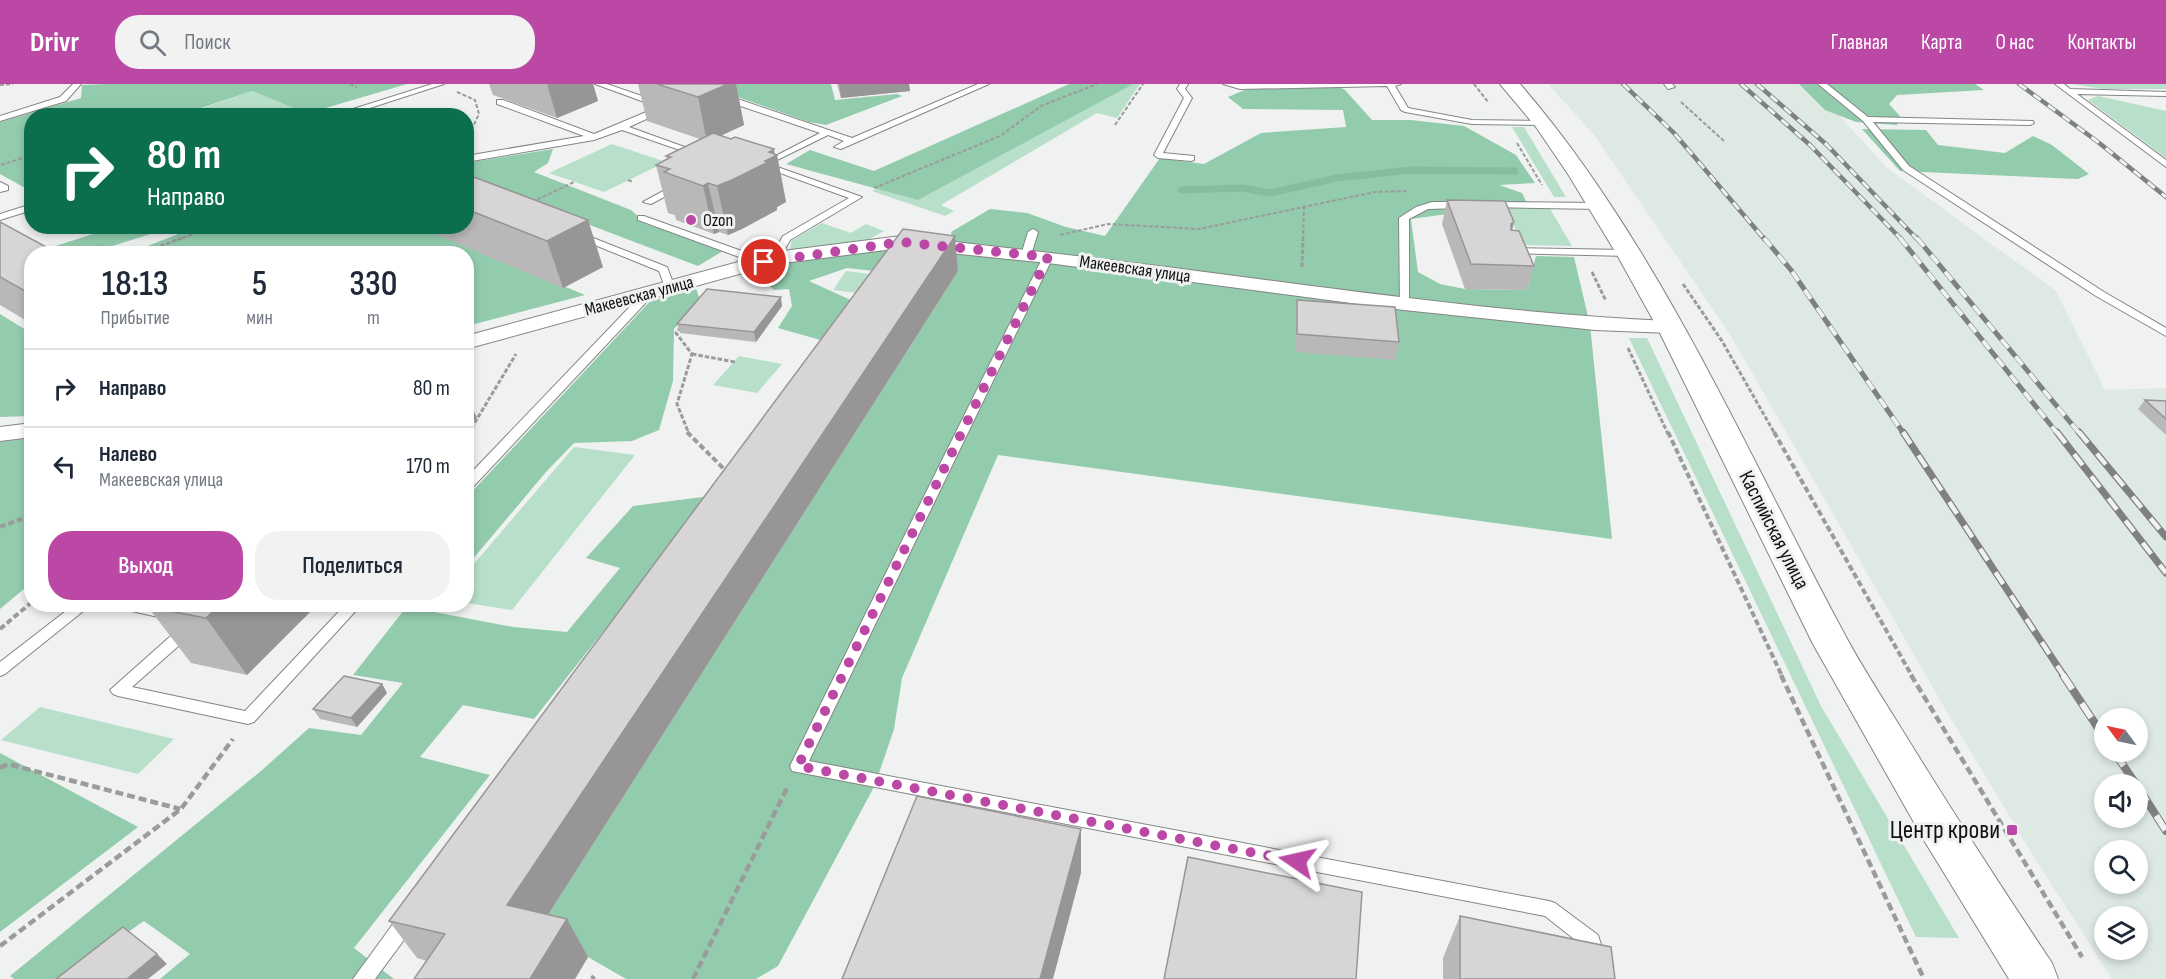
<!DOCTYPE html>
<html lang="ru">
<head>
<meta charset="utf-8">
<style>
	body { margin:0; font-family:"Sofia Sans Condensed",sans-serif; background:#f2f2f3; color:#1f2937; height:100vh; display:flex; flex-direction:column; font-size:22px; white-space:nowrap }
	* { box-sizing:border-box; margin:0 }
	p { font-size:20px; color:#747a83 }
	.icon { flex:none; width:33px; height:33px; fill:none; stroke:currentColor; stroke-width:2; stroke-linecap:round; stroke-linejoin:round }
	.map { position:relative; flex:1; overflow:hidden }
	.sheet { position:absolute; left:24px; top:162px; width:450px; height:366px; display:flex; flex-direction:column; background:#fff; border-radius:24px; box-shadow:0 3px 9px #0003 }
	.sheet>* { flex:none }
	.guide { position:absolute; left:24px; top:24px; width:450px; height:126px; border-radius:24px; box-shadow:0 3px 9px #0003; background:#0b6e4f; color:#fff; overflow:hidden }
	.needle { width:39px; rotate:303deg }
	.tools { position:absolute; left:2094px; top:624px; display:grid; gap:12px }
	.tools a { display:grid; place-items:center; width:54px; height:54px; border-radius:50%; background:#fff; box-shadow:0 3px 9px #0003; font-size:30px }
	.pin { position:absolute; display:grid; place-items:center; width:51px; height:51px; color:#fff; margin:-26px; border:3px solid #fff; border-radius:50%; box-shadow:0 2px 6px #0007 }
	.me { position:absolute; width:66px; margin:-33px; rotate:281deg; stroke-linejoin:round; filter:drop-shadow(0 0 4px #0008) }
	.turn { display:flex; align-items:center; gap:21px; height:126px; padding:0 24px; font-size:27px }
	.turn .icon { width:78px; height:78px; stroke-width:2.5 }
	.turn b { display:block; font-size:42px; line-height:51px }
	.eta { display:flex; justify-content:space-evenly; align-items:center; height:102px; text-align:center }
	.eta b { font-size:36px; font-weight:600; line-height:42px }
	.cta { display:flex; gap:12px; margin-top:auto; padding:12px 24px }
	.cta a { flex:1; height:69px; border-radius:24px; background:#ba48a4; color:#fff; font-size:24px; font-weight:600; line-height:69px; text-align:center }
	.cta a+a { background:#f2f2f3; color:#1f2937 }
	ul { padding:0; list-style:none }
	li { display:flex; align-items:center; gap:18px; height:78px; padding:0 24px; border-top:2px solid #e0e1e3 }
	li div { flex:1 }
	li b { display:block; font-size:22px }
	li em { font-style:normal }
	header { display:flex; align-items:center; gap:36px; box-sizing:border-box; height:84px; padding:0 30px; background:#ba48a4; color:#fff }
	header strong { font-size:28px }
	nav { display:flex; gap:33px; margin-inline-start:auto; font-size:21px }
	.search { width:420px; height:54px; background:#f2f2f3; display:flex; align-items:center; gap:15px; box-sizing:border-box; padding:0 21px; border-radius:24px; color:#747a83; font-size:22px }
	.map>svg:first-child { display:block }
	.built { fill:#dee9e3; fill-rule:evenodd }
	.green { fill:#b7dfc9 }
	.forest { fill:#93cbad }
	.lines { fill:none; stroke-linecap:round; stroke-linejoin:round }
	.stream { stroke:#85bd9f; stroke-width:7 }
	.lane-casing { stroke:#838684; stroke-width:2 }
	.street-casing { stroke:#838684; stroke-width:2 }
	.secondary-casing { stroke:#838684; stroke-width:2 }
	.path-far3 { stroke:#9a9c9b; stroke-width:2; stroke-dasharray:4 2; stroke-linecap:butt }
	.path-far2 { stroke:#9a9c9b; stroke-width:3; stroke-dasharray:4.5 2; stroke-linecap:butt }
	.path-far1 { stroke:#9a9c9b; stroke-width:4; stroke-dasharray:6 3; stroke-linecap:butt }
	.path { stroke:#9a9c9b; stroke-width:4.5; stroke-dasharray:8 4; stroke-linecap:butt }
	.lane { fill:#fff; fill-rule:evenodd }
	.street { fill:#fff; fill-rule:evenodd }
	.secondary { fill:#fff; fill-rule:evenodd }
	.rail-far3-casing { stroke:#7f8180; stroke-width:4.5 }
	.rail-far2-casing { stroke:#7f8180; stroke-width:5 }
	.rail-far1-casing { stroke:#7f8180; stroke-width:7 }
	.rail-casing { stroke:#7f8180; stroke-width:8 }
	.rail-far3 { stroke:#eff2f0; stroke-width:3; stroke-dasharray:9; stroke-linecap:butt }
	.rail-far2 { stroke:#eff2f0; stroke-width:4; stroke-dasharray:11; stroke-linecap:butt }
	.rail-far1 { stroke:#eff2f0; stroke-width:4.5; stroke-dasharray:14; stroke-linecap:butt }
	.rail { stroke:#eff2f0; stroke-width:6; stroke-dasharray:17; stroke-linecap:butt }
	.wall { fill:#bab7b9 }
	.shaded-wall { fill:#979596 }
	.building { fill:#d8d5d7; stroke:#979596; stroke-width:1.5 }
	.route { stroke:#ba48a4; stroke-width:10; stroke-dasharray:0 18 }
	.poi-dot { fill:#ba48a4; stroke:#eff2f0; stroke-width:2 }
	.labels { text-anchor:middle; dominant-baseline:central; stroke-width:6; stroke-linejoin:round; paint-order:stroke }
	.far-poi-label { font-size:18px; fill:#111212; stroke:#eff2f0; text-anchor:start }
	.far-street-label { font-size:18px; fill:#111212; stroke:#eff2f0 }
	.street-label { font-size:21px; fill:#111212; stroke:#eff2f0 }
	.near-poi-label { font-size:26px; fill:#111212; stroke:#eff2f0; text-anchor:end }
</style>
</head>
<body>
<header>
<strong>Drivr</strong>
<div class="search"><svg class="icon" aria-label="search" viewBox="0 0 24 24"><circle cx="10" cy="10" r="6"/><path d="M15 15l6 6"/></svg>Поиск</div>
<nav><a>Главная</a><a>Карта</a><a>О нас</a><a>Контакты</a></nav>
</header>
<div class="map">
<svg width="2166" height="895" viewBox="0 0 2166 895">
	<rect width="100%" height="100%" fill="#eff2f0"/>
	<path class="built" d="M1548 0H1811L1886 83 2056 207 2105 306 2166 304V895H2112L2034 773 1944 623 1731 252 1595 52ZM2104 634H2138V668H2104ZM2104 700H2138V734H2104ZM2104 766H2138V800H2104ZM2104 832H2138V866H2104Z"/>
	<g class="green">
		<polygon points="1100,0 1140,0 1117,34 1097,29 941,121 954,127 945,132 872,107"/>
		<polygon points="2071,0 2166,0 2166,5 2104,5"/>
		<polygon points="252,7 295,24 273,31 180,32"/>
		<polygon points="2098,12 2166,27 2166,74 2088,16"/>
		<polygon points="1512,43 1524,43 1566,113 1554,113"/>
		<polygon points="612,60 666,78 604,108 549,89"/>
		<polygon points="1473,123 1549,123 1572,162 1524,161 1507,129"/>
		<polygon points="822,139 851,149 866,140 884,147 866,157 790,168 791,157"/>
		<polygon points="846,187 870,190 857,209 833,206"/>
		<polygon points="1629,254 1647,254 1821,622 1959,854 1916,853"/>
		<polygon points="739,272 782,280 757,309 713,301"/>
		<polygon points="574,363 635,371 512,526 467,519 467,488"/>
		<polygon points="40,623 174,655 138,690 1,656"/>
	</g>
	<g class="forest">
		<polygon points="107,0 407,0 302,31 273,31 294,24 252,7 180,31 32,32 31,104 27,105 0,90 0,38 81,14 82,1"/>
		<polygon points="715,0 831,0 835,16 897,10 902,12 826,41 809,38 712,4"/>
		<polygon points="1069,0 1133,0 918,116 786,80 810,66 874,87"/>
		<polygon points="1334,0 1345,6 1372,36 1411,36 1464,42 1516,71 1535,99 1499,101 1522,109 1527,119 1411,135 1418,188 1440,200 1465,205 1527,206 1536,172 1574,173 1590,241 1612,455 998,371 902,594 894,645 875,701 778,882 756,895 626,895 588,873 530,859 958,187 951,148 990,125 1027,129 1066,143 1105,152 1160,74 1204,80 1261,49 1346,43 1343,26 1243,25 1228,13 1254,2"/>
		<polygon points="1799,0 1975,0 1984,6 1897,11 1889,20 1900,32 1897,41 1856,38 1825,26"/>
		<polygon points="1862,45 1926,46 1938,61 2005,69 2033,52 2052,61 2089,90 2078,95 1900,87"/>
		<polygon points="553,65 548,79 534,88 631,126 646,140 723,167 698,182 476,98 467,81 466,79"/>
		<polygon points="115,143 173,143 93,168 46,169 43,166"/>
		<polygon points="196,143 421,143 585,211 467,242 466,170 127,170"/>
		<polygon points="899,163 883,188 847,184 809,197 853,217 824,257 778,244 792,222 789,205 774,206 769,201 772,181"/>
		<polygon points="696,204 700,217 674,245 673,297 659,346 632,357 574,359 546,388 467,482 467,413 655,212"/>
		<polygon points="0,230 31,249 31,332 0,333"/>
		<polygon points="31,354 31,499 0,525 0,358"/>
		<polygon points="710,412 534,635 463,621 420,673 490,691 354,864 394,895 160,895 190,870 144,837 60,895 14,895 10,892 261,687 309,644 361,651 403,599 353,591 408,521 434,521 429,527 513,543 567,548 620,484 586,474 633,422"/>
		<polygon points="0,669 138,743 0,848"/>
	</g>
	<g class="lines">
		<polyline class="stream" points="1181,106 1242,104 1270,109 1337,94 1411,86 1515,87"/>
		<g class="lane-casing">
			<g id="lane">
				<polygon points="73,0 81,0 66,17 0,37 0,32 60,13"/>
				<polygon points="432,0 444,0 345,32 331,32"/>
				<polygon points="595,0 607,0 662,19 667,24 666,26 629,43 704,70 697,72 622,46 594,56 466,78 466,72 584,52 497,20 497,16 503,16 594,50 658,23"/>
				<polygon points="978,0 989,0 841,65 834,63 844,57 828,51 769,80 862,113 790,156 779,176 771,176 770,174 783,152 849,114 758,81 820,49 720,15 720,11 726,11 852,54"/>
				<polygon points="1180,0 1188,0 1185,5 1192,14 1163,69 1194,72 1194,76 1191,77 1158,74 1154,71 1184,14 1177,5"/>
				<polygon points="1223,0 1401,0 1395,2 1408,24 1472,36 1543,37 1547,39 1543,41 1472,40 1405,28 1401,26 1387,2 1240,5"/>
				<polygon points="1664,0 1672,0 1675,3 1668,5"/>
				<polygon points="1818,0 1827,0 1868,33 2033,37 2034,39 2030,41 1873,38 1909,82 2104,208 2166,244 2166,252 2096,212 1903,86 1863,37"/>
				<polygon points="2055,0 2064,0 2070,5 2166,8 2166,12 2077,10 2166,76 2166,83"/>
				<polygon points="0,98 8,102 8,106 0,108"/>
				<polygon points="678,99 683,102 681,104 651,120 643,118"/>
				<polygon points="1432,118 1463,118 1468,121 1463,124 1428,125 1409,135 1409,220 1408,222 1400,222 1399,134 1416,123"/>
				<polygon points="1488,118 1600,119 1605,122 1600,125 1485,123 1485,119"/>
				<polygon points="32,120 32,126 0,136 0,130"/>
				<polygon points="638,132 644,132 750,170 759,181 758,183 750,183 742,174 638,136"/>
				<polygon points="1033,145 1038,148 1031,171 1026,174 1022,173 1021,171 1028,148"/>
				<polygon points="578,148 667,183 675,204 674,206 666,206 659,187 575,153 575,149"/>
				<polygon points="1510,164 1628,166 1633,169 1628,172 1506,169 1506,165"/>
				<polygon points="1048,170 1053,173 809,677 1549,817 1555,819 1598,851 1612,895 1592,895 1583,862 1545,832 792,687 790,682 1043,173"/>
				<polygon points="648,207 653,210 652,212 471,405 466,406 466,394 644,208"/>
				<polygon points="75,520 92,520 5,590 0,592 0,578"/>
				<polygon points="116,520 148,520 172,526 174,530 172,534 167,535 123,525"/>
				<polygon points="346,520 362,520 254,638 248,640 118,612 113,610 110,606 182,542 192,542 194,546 192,550 132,603 245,627"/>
				<polygon points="408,827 415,829 417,835 415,841 375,895 353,895 401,829"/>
			</g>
		</g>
		<g class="street-casing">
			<g id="street">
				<path d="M901 152C1020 165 1139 179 1258 195 1395 213 1532 231 1670 237L1677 239 1680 243 1677 247 1670 249 1595 246 1404 226 1048 179 901 164 776 180 466 265V252L775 168Z"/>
				<polygon points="32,339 32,353 0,357 0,343"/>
			</g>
		</g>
		<g class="secondary-casing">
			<path id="secondary" d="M1500 0H1520C1659 161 1745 366 1845 551 1862 583 1882 613 1901 644 1950 724 2000 801 2052 879L2058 895H2009L1925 758 1813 560 1657 243 1616 169 1568 90 1536 43Z"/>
		</g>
		<g class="path-far3">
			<polyline points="350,0 357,3"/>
			<polyline points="1474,0 1488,18"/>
			<polyline points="0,1 13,0"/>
			<polyline points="457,8 475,16 479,30 467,55"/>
			<polyline points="1681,18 1725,58"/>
			<polyline points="1115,41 1143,0"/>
			<polyline points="1517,59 1542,101"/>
			<polyline points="1,81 32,71"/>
			<polyline points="628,96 633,98"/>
			<polyline points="874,104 1000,52 1041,22 1097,0"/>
			<polyline points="532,118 574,98"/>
			<polyline points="1060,151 1108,140 1199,145 1375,108 1408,107"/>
			<polyline points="177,156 216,142"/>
			<polyline points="1303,156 1304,123"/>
		</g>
		<g class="path-far2">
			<polyline points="57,170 97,163 152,165 182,154"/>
			<polyline points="141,170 148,166"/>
			<polyline points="1302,183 1303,154"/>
			<polyline points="1592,188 1606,217"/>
			<polyline points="1683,200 1722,257 1775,350"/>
			<polyline points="681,243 676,249 692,270 677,320 689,350"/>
			<polyline points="1628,264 1668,350"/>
			<polyline points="692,270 735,278"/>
			<polyline points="468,350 516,270"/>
		</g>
		<g class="path-far1">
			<polyline points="687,348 727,388"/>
			<polyline points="1668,348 1782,592"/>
			<polyline points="1774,348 1912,592"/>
			<polyline points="466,354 469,348"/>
			<polyline points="0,443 32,431"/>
			<polyline points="0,545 32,518"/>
		</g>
		<g class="path">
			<polyline points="1781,591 1924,895"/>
			<polyline points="1911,591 2082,873"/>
			<polyline points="0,684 8,680 180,725"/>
			<polyline points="0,862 181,725 233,655"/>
			<polyline points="592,895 594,892"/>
			<polyline points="693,895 788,702"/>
		</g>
		<use href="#lane" class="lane"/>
		<use href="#street" class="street"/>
		<use href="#secondary" class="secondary"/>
		<g class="rail-far3-casing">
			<g id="rail-far3">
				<polyline points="1623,0 1674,49 1765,156"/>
				<polyline points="1741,0 1810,61 1902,156"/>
				<polyline points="1757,0 1827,61 1918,156"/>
				<polyline points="2019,0 2098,58 2166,113"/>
			</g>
		</g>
		<g class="rail-far2-casing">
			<g id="rail-far2">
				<polyline points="1764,154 1791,186 1904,350"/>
				<polyline points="1900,154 2058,350"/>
				<polyline points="1917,154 2080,350"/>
			</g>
		</g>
		<g class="rail-far1-casing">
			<g id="rail-far1">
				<polyline points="1903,348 2064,592"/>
				<polyline points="2057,348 2166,489"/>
				<polyline points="2079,348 2166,453"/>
			</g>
		</g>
		<g class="rail-casing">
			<g id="rail">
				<polyline points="2063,591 2104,653"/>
				<polyline points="2114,668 2136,700"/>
				<polyline points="2138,703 2166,747"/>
			</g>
		</g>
		<use href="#rail-far3" class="rail-far3"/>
		<use href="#rail-far2" class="rail-far2"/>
		<use href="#rail-far1" class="rail-far1"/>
		<use href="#rail" class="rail"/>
	</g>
	<g class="wall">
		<polygon points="489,0 593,0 598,17 557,34 493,11"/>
		<polygon points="638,0 736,0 744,41 720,52 777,71 786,118 777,123 777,126 742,145 728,151 719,148 714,150 676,136 675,131 668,129 656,81 667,75 666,72 700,55 647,37"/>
		<polygon points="837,0 909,0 910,7 841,14"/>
		<polygon points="466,90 603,183 563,204 416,142 466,142"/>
		<polygon points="1447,116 1514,138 1512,146 1534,182 1527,206 1465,205 1442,140"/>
		<polygon points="0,138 32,170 32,240 0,221"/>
		<polygon points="958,187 548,831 567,835 588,873 575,895 414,895 427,877 417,874 389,837"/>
		<polygon points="1297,216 1399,258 1395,276 1295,268 1295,234"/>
		<polygon points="782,222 756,258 680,249 677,240"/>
		<polygon points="2145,316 2166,317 2166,351 2138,325"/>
		<polygon points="150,520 318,520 247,591 191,579 148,523"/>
		<polygon points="382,600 387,609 357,643 320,635 313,625"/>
		<polygon points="1460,832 1615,895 1443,895 1443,874"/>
	</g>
	<g class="shaded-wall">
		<polygon points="547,0 593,0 598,17 557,34"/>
		<polygon points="728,0 736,0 744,41 707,58 698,13"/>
		<polygon points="839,0 909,0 910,7 841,14"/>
		<polygon points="774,65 775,72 777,71 786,118 777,123 777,126 742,145 728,151 717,102"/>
		<polygon points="708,99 719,148 714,150 703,102"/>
		<polygon points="588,136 603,183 563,204 547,157"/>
		<polygon points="1514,138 1508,162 1511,140"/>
		<polygon points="955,152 958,187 530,859 507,821"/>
		<polygon points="781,213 782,222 756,258 754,248"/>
		<polygon points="466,310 477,334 466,344"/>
		<polygon points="221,520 318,520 247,591 206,534"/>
		<polygon points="382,600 387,609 357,643 351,634"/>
		<polygon points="1081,745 1081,789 1053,895 1040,895"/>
		<polygon points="567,835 588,873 575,895 530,895"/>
		<polygon points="157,870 167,880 148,895 127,895"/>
	</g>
	<g class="building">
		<polygon points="657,0 728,0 698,13"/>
		<polygon points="713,49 731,55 735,53 774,65 769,68 777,71 765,77 768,78 732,96 717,102 708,99 703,102 664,88 670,85 656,81 671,73 666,72"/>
		<polygon points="466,90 588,136 547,157 466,125"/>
		<polygon points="1447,116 1505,117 1514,138 1511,140 1511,146 1519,147 1534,182 1471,180"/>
		<polygon points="0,138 59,170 32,170 32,211 0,193"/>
		<polygon points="903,145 955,152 507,821 567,835 530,895 414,895 445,850 389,837"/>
		<polygon points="707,205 781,213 754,248 677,240"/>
		<polygon points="1297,216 1395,223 1399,258 1297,250"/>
		<polygon points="2145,316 2166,317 2166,335"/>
		<polygon points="150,520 221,520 206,534 148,523"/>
		<polygon points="344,592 382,600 351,634 313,625"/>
		<polygon points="917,712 1081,745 1040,895 842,895"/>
		<polygon points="1188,773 1362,808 1356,895 1164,895"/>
		<polygon points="1460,832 1611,863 1615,895 1460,895"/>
		<polygon points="123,843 157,870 127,895 56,895"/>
	</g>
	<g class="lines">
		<polyline class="route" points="764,178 901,158 1048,173 798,682 1297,777"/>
	</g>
	<g class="poi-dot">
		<circle cx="691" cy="136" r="6"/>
		<rect x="2006" y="740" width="12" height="12" rx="3"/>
	</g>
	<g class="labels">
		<g class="far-poi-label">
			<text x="703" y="136">Ozon</text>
		</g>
		<g class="far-street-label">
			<text transform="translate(1135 185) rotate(8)">Макеевская улица</text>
			<text transform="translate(639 212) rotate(-15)">Макеевская улица</text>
		</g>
		<g class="street-label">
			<text transform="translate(1774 446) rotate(63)">Каспийская улица</text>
		</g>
		<g class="near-poi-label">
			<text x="2000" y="746">Центр крови</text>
		</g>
	</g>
</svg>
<div class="tools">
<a><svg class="needle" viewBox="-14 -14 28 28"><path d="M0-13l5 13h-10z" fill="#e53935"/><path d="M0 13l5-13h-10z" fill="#747a83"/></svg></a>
<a><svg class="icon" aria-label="sound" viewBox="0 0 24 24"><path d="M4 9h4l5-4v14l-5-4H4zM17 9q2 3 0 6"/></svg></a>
<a><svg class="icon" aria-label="search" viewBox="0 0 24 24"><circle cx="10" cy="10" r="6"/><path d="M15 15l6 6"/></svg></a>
<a><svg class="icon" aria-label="layers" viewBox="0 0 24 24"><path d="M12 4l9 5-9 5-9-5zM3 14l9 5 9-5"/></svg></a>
</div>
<div class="pin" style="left:764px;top:178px;background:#d93025"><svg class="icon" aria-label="arrive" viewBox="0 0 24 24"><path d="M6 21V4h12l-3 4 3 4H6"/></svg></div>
<svg class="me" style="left:1297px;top:777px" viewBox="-20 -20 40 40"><path d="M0-17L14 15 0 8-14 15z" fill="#ba48a4" stroke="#fff" stroke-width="4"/></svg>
<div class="guide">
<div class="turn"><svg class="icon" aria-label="right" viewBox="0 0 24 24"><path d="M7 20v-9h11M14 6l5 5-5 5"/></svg><div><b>80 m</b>Направо</div></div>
</div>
<section class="sheet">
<div class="eta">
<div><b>18:13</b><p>Прибытие</p></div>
<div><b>5</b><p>мин</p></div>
<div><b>330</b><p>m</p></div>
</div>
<ul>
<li><svg class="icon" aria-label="right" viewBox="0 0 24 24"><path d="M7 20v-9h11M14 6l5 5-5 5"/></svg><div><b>Направо</b></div><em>80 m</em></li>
<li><svg class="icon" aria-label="left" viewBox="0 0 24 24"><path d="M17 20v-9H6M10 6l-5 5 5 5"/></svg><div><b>Налево</b><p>Макеевская улица</p></div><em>170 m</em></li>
</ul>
<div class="cta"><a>Выход</a><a>Поделиться</a></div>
</section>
</div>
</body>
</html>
